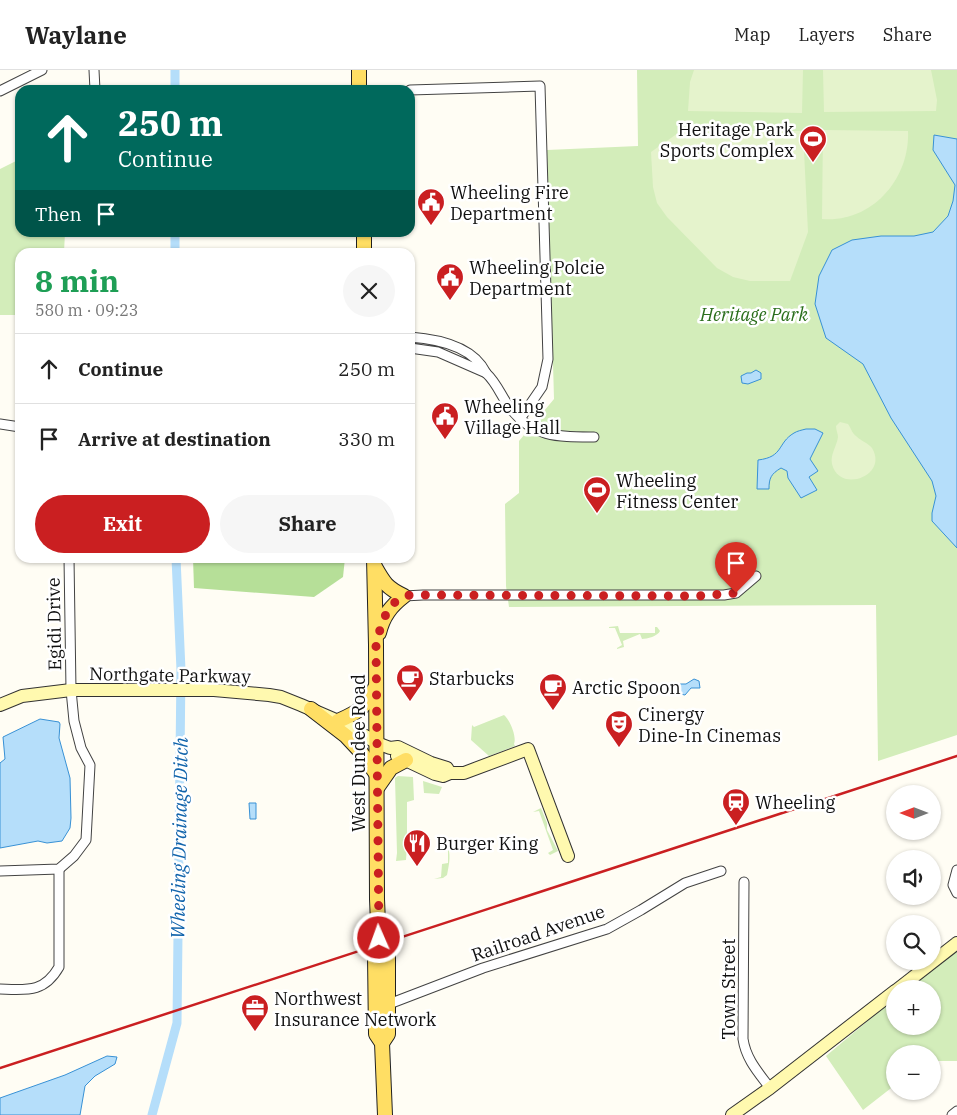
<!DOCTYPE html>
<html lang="en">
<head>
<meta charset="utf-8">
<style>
	body { margin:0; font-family:"IBM Plex Serif",serif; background:#f6f6f6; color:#222; height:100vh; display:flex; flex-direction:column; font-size:19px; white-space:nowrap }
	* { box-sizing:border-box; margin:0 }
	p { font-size:16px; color:#767676 }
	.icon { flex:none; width:28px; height:28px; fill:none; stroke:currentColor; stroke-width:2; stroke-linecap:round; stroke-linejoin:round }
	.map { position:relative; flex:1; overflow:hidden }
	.sheet { position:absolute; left:15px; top:178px; width:400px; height:315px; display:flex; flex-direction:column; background:#fff; border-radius:15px; box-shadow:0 1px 4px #0004 }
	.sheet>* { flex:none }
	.banner { position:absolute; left:15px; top:15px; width:400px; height:152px; border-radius:15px; box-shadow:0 1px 4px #0004; background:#00695c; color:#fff; overflow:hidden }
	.needle { width:32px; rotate:270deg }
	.fabs { position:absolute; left:886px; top:715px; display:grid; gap:10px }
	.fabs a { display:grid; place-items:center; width:55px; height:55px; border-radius:50%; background:#fff; box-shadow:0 1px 4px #0004; font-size:25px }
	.pin { position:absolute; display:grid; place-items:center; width:42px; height:42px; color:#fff; margin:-51px -21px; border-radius:50% 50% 50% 0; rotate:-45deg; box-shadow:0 0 5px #0007 }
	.pin .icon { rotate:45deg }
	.me { position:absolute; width:55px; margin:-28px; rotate:358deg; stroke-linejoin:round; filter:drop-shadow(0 0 4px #0008) }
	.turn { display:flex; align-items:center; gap:18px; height:105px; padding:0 20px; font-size:22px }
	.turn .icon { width:65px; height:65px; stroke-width:2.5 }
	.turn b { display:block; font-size:35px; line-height:42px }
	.then { display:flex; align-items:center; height:48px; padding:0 20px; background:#0003; gap:10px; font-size:19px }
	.round { display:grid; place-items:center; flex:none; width:52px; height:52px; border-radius:26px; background:#f6f6f6 }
	.head { display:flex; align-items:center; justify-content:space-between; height:85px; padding:0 20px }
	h1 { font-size:30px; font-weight:700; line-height:38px; color:#1e9e55 }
	.button { display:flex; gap:10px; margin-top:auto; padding:10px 20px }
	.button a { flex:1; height:58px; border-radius:30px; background:#ca1f21; color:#fff; font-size:20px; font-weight:700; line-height:58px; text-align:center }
	.button a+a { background:#f6f6f6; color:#222 }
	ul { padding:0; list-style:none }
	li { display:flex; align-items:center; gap:15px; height:70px; padding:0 20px; border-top:1px solid #e0e0e0 }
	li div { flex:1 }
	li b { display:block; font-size:19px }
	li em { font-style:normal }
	header { display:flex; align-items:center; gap:30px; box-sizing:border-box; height:70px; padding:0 25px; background:#fff; border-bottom:1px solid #e0e0e0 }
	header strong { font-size:24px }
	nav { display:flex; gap:28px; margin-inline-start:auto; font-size:18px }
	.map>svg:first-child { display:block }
	.green { fill:#d3edba }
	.forest { fill:#b6df98 }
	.pitch { fill:#e5f3cc }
	.water { fill:#b5defa; stroke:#3891d5 }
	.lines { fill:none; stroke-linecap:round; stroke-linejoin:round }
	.canal { stroke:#b5defa; stroke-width:9 }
	.street-casing { stroke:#434343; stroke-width:11 }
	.secondary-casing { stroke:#323232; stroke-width:14 }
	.primary-casing { stroke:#212121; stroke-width:16 }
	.street { stroke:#fff; stroke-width:9 }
	.secondary { stroke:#fff9af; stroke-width:12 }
	.primary { stroke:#ffde64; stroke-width:14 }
	.rail { stroke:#ca1f21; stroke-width:2.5 }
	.route { stroke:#ca1f21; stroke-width:9; stroke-dasharray:0 16.2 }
	.labels { text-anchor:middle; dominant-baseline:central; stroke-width:5; stroke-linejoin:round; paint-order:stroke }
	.poi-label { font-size:18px; fill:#101010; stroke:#fff; text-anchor:start }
	.park-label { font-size:18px; font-style:italic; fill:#2a6e1b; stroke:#fff }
	.street-label { font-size:18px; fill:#101010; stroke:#fff }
	.water-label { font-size:19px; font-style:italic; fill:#1063ab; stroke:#fff }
</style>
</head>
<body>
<header>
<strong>Waylane</strong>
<nav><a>Map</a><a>Layers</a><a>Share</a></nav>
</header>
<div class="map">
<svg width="957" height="1045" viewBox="0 0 957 1045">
	<rect width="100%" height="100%" fill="#fffdf4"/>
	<g class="green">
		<polygon points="637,0 957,0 957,665 878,691 876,535 509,537 506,516 505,434 519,423 519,371 554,329 547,80 638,76"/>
		<polygon points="20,89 20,162 65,163 64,182 20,182 20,245 0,245 0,99"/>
		<path d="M618 556 620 563H655V557H657L660 561C658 566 647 569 642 569L640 564 623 571 624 577 617 579V578L622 575 615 558H609V557Z"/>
		<path d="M504 645C510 650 517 667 514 674L515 676 489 686 471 670 472 655 474 657Z"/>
		<polygon points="398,706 413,707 414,730 407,732 407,774 412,776 407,776 406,790 396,791 397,783 395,708"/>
		<polygon points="423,711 442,717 439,724 424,723"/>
		<polygon points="541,738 547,753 547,760 558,781 550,785 548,783 553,780 539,741 533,742"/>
		<path d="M443 774H446C452 782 449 795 447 805L443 808 434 809 441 807 442 794 448 793V780H443Z"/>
		<polygon points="957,880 957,991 933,991 932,984 895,984 895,1015 863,1040 826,986 895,928 895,956 932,956 932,919 907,919"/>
	</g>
	<polygon class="forest" points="193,488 345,488 343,507 314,527 194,518"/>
	<g class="pitch">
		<polygon points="694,0 803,0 802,43 688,41 690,12"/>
		<polygon points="823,0 931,0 937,30 936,41 824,42"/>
		<path d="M823 60 908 61C910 109 872 153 822 149Z"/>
		<polygon points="681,61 803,61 808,162 790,211 750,211 733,207 717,198 667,147 657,133 653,117 651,82"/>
		<path d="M840 352 848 354C851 358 852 363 856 366 861 371 868 373 872 378 889 406 839 424 832 394 830 384 837 376 838 367 838 364 836 360 836 356Z"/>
	</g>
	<g class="water">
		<polygon points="934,65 957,69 957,478 932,451 932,443 936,426 932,411 891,348 863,294 826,268 815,234 819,206 832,180 852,170 881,166 914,166 933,162 948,146 953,131 955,115 933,80"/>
		<polygon points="756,300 761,303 761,309 748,314 742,313 741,306 747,303 751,303"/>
		<path d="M806 359H815L823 363 810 389 818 401 809 407 817 420 801 428 788 408 787 401 781 398C771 404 769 408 769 419H757L758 390C784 387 777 373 794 363 797 361 802 360 806 359Z"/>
		<polygon points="694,609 699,611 700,618 691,618 685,625 680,624 678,619 680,614 686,614"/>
		<polygon points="40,649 59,652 60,654 59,668 70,708 71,748 70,758 62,771 47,773 38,771 0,778 0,693 5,689 3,667"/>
		<polygon points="249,733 256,733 256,749 250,749"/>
		<polygon points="107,986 117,987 115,994 95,1006 85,1016 80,1045 0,1045 0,1028 65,1005"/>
	</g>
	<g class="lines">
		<g class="canal">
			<polyline points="175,20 175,0"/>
			<polyline points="175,162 175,182"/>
			<polyline points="152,1045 177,953 181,600 176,488"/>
		</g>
		<g class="street-casing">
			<g id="street">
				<polyline points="94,0 95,20"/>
				<polyline points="410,20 540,16 548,289 542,317 520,349"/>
				<polyline points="0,21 42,0"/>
				<path d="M410 267C437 269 473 276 486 303L438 282 410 278"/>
				<path d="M486 303C497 313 501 326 510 338 533 368 559 367 594 367"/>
				<polyline points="0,354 20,357"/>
				<polyline points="404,526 423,525 724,525 736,523 756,506"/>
				<polyline points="957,800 953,815 957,823"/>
				<polyline points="0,801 59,799 74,786 86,770 90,695 81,678 74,651 71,620 69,488"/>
				<path d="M744 812 743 969C746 989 758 1002 770 1018"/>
				<path d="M0 919C27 920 44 923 59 897V799"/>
				<polyline points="389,934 483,898 607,859 641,840 685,813 721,801"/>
				<polyline points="952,1045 957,1041"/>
			</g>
		</g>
		<g class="secondary-casing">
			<g id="secondary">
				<polyline points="0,635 22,626 71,620 214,620 269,625 281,627 301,635 345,654 377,673 390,678 398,677 431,693 447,698 450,703"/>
				<polyline points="397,686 435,704 443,706 450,703 464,703 528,679 568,786"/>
				<polyline points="898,919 957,873"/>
				<polyline points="732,1045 770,1018 895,921"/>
			</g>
		</g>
		<g class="primary-casing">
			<g id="primary">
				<polyline points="359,0 359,20"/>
				<polyline points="364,162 364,182"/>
				<polyline points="374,488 376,575 377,829 379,878 375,886 376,964 382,973 385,1045"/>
				<path d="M375 497C384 513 387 518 404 526 391 536 383 546 379 563"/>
				<polyline points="311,639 346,666 360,681 377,705"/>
				<path d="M338 651C361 641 364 638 376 616"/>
				<polyline points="377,718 391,698 406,690"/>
				<polyline points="379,878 388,885 388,964 382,973"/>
			</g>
		</g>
		<use href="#street" class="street"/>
		<use href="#secondary" class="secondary"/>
		<use href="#primary" class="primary"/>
		<polyline class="rail" points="0,998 957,686"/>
	</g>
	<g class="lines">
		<path class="route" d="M379 868 376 575C381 555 387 528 411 525L698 526 736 523"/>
	</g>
	<defs>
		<g id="stadium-pin" transform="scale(1.4375)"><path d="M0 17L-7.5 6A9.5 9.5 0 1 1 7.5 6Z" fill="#ca1f21" stroke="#fff"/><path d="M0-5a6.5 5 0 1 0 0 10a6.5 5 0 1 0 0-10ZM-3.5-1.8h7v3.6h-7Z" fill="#fff"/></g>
		<g id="civic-pin" transform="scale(1.4375)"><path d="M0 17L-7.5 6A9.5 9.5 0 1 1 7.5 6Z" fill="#ca1f21" stroke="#fff"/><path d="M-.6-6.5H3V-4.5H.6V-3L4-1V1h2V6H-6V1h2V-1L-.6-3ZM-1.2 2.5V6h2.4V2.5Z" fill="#fff"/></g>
		<g id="cafe-pin" transform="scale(1.4375)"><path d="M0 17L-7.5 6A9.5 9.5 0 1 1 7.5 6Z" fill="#ca1f21" stroke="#fff"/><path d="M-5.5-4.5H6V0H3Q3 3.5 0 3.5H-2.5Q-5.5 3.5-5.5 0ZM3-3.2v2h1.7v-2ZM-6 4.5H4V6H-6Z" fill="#fff"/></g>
		<g id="theatre-pin" transform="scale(1.4375)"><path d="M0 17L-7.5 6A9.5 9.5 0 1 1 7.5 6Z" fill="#ca1f21" stroke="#fff"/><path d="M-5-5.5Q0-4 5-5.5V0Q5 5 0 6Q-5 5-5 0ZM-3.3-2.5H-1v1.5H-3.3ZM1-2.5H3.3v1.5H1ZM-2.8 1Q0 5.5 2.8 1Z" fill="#fff"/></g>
		<g id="station-pin" transform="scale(1.4375)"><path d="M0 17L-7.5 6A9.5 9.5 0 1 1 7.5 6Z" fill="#ca1f21" stroke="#fff"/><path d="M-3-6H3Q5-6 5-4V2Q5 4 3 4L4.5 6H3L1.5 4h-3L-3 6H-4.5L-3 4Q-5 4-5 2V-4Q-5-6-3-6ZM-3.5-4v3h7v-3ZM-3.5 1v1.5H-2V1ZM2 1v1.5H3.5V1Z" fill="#fff"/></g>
		<g id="restaurant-pin" transform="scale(1.4375)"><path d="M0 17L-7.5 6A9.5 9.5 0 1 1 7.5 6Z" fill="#ca1f21" stroke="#fff"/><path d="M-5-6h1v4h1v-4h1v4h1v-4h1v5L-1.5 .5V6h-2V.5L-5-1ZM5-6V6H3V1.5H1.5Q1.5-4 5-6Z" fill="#fff"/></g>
		<g id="office-pin" transform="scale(1.4375)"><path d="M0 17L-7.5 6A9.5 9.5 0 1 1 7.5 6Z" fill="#ca1f21" stroke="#fff"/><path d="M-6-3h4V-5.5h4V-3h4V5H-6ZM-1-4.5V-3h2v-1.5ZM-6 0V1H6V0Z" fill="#fff"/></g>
	</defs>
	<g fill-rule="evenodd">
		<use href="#stadium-pin" x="813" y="69"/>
		<use href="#civic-pin" x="431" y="132"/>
		<use href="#civic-pin" x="450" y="207"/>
		<use href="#civic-pin" x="445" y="346"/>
		<use href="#stadium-pin" x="597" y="420"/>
		<use href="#cafe-pin" x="410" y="608"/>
		<use href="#cafe-pin" x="553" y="617"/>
		<use href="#theatre-pin" x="619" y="654"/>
		<use href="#station-pin" x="736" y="732"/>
		<use href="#restaurant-pin" x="417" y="773"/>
		<use href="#office-pin" x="255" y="938"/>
	</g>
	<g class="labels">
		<g class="poi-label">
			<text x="794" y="59" text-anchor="end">Heritage Park<tspan x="794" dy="21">Sports Complex</tspan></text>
			<text x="450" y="122">Wheeling Fire<tspan x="450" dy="21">Department</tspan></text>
			<text x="469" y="197">Wheeling Polcie<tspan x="469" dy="21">Department</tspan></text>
			<text x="464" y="336">Wheeling<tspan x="464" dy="21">Village Hall</tspan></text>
			<text x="616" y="410">Wheeling<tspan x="616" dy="21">Fitness Center</tspan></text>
			<text x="429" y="608">Starbucks</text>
			<text x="572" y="617">Arctic Spoon</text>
			<text x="638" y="644">Cinergy<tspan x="638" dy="21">Dine-In Cinemas</tspan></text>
			<text x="755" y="732">Wheeling</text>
			<text x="436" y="773">Burger King</text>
			<text x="274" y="928">Northwest<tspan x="274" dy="21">Insurance Network</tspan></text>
		</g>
		<g class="park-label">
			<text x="754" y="244">Heritage Park</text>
		</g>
		<g class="street-label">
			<text transform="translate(54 554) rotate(-91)">Egidi Drive</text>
			<text transform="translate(170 605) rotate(1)">Northgate Parkway</text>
			<text transform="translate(358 683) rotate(-90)">West Dundee Road</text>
			<text transform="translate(538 863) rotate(-19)">Railroad Avenue</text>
			<text transform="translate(728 919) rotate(-90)">Town Street</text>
		</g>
		<g class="water-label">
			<text transform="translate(179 768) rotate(-89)">Wheeling Drainage Ditch</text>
		</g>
	</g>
</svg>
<div class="fabs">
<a><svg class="needle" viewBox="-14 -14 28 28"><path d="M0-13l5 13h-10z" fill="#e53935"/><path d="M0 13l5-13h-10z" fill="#767676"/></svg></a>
<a><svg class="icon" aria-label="sound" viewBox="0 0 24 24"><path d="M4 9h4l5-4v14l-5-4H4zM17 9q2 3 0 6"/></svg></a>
<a><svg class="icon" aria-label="search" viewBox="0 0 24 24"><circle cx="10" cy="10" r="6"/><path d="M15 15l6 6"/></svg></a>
<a>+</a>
<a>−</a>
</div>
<div class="pin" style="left:736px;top:523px;background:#d93025"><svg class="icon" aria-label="arrive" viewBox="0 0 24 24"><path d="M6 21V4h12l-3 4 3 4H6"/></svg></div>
<svg class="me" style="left:379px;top:868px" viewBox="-20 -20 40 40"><circle r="17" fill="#ca1f21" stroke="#fff" stroke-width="3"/><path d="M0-11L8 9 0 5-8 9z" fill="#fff"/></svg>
<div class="banner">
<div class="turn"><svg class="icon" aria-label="ahead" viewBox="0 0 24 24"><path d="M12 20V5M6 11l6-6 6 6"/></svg><div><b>250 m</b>Continue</div></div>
<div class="then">Then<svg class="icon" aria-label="arrive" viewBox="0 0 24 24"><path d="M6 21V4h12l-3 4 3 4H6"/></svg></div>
</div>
<section class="sheet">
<div class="head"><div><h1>8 min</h1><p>580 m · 09:23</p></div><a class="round"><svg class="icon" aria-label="close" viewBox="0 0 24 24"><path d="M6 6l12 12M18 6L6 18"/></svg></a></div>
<ul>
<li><svg class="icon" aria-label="ahead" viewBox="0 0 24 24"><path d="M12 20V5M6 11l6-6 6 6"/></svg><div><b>Continue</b></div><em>250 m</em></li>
<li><svg class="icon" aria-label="arrive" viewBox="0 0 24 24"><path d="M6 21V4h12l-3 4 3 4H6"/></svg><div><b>Arrive at destination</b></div><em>330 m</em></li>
</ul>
<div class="button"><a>Exit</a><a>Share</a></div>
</section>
</div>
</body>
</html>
